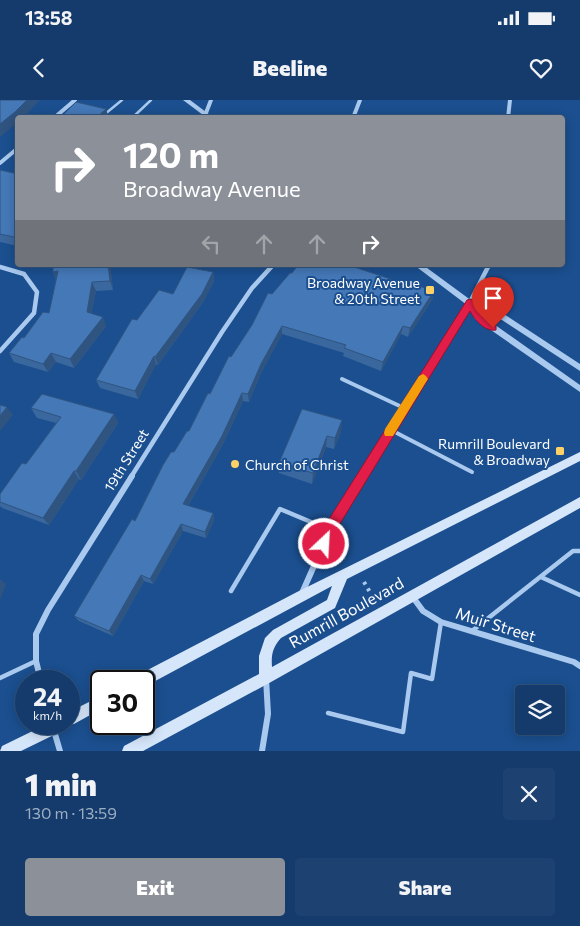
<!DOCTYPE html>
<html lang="en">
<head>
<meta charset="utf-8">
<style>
	body { margin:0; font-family:Commissioner,sans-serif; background:#1d4271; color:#f1f3f6; height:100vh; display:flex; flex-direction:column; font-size:19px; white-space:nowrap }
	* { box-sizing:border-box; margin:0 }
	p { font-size:16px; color:#9dadc1 }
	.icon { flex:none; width:28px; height:28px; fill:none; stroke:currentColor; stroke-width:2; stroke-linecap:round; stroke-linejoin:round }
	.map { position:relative; height:651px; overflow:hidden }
	.details { display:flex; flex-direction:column; background:#143b6b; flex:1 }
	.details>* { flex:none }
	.top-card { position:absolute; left:15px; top:15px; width:550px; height:152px; border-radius:5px; box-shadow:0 2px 12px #0003,0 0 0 1px #33557e; background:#8c9099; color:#fff; overflow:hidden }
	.fabs { position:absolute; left:515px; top:585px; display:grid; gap:10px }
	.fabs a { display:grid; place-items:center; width:50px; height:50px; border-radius:5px; background:#143b6b; box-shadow:0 2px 12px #0003,0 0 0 1px #33557e; font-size:25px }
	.speed { position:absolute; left:15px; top:570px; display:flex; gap:10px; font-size:25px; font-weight:700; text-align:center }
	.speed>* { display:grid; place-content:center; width:65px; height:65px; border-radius:50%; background:#143b6b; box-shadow:0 2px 12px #0003,0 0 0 1px #33557e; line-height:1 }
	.speed small { font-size:12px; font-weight:400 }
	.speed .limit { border:2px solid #111; border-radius:8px; background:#fff; color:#111 }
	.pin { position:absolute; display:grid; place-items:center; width:42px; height:42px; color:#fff; margin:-51px -21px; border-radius:50% 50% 50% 0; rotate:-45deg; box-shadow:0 0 5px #0007 }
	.pin .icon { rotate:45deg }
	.me { position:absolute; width:55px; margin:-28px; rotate:25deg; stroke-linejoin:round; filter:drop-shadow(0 0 4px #0008) }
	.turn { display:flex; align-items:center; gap:18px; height:105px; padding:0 25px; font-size:22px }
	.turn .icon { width:65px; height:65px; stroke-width:2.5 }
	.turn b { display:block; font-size:35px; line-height:42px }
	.lanes { display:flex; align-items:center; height:48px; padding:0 25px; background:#0003; justify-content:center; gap:25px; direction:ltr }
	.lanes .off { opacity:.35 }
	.round { display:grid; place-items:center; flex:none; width:52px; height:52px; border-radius:5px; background:#1d4271 }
	.head { display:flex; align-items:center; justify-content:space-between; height:85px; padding:0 25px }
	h1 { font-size:30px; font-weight:800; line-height:38px }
	.cta { display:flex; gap:10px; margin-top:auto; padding:10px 25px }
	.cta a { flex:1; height:58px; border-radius:5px; background:#8c9099; color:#fff; font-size:20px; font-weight:800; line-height:58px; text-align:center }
	.cta a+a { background:#1d4271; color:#f1f3f6 }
	.status { display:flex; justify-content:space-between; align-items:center; height:35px; padding:0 25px; background:#143b6b; direction:ltr }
	.status svg { height:14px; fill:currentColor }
	header { display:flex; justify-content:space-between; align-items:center; height:65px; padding:0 25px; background:#143b6b; font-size:22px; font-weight:800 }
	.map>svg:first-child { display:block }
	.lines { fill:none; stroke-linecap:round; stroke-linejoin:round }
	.path { stroke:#a9c9ee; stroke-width:4; stroke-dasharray:3 4.5; stroke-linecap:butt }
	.service-far2 { stroke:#a9c9ee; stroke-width:2.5 }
	.service-far1 { stroke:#a9c9ee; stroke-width:4 }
	.service { stroke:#a9c9ee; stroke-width:4.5 }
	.minor-far2 { stroke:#a9c9ee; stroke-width:4 }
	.minor-far1 { stroke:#a9c9ee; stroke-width:4.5 }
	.minor { stroke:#a9c9ee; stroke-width:6 }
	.tertiary { fill:#a9c9ee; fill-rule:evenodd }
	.secondary { fill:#d6e6fa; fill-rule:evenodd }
	.wall { fill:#3a679d }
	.shaded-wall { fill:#305480 }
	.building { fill:#4478b7; stroke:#305480 }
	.route { fill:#e11d48; stroke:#92132f }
	.slow { fill:#f59e0b }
	.poi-dot { fill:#ffd166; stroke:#1b4f8f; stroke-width:2 }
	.labels { text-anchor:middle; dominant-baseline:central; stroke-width:4; stroke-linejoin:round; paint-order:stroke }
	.poi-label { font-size:14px; fill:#fff; stroke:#1b4f8f; text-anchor:end }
	.street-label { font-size:14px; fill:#fff; stroke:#1b4f8f }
	.near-street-label { font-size:16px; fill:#fff; stroke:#1b4f8f }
</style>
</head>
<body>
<div class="status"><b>13:58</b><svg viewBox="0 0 49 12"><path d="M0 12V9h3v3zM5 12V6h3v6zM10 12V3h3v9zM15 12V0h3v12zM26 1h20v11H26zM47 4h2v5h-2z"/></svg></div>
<header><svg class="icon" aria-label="back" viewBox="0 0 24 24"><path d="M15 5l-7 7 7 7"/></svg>Beeline<svg class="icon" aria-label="heart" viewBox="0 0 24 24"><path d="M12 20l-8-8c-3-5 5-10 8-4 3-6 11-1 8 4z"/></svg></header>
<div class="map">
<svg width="580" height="651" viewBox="0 0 580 651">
	<rect width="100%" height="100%" fill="#1b4f8f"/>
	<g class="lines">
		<g class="path">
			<polyline points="364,482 371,494"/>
			<polyline points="117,624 118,628"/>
		</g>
		<g class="service-far2">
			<polyline points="105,14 122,0"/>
			<polyline points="132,18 151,0"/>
		</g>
		<g class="service-far1">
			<polyline points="342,279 404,308"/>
			<polyline points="391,330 472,372"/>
		</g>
		<g class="service">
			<polyline points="541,477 580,495"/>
			<polyline points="231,491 280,409 330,430"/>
			<polyline points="472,531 573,451 580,451"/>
			<polyline points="0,578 36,561"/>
			<polyline points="328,613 403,632 411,573 432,579 441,522"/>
		</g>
		<g class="minor-far2">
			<polyline points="54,18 75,0"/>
			<polyline points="204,18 211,0"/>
			<polyline points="353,18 360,0"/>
			<polyline points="508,18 510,0"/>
			<polyline points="0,63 18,48"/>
		</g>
		<g class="minor-far1">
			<polyline points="0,167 24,174 37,192 34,213 0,251"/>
			<polyline points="131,377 222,232 252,188 273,165"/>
			<polyline points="362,377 462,218 489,165"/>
		</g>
		<g class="minor">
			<polyline points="302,493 333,423 363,376"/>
			<polyline points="412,496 423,511 441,522 574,562 580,566"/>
			<polyline points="41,581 36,561 36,534 48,510 132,376"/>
			<polyline points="52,624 60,651"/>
			<polyline points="262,651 268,614 266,578"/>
		</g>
		<g class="tertiary">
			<polygon points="183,0 190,0 214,18 207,18"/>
			<polygon points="414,165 423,165 472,201 487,203 580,264 580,271 482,207 476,207 481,215 580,285 580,292 475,219 467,205"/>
		</g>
		<g class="secondary">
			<path d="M580 352V361L347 479 335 508 281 538C273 547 271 554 272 567L580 397V408L271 582 143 651H122L124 646 259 574V556L265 538 273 530 327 500 332 486 146 586H144V581H135L136 576 297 492Z"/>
			<polygon points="101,596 101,609 74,624 67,625 66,629 21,651 0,651 2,646 47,624 69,624 69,612"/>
		</g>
	</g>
	<g class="wall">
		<polygon points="0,70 18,74 18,146 0,142"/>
		<polygon points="53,165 110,165 113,190 96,191 91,214 106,226 74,268 56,262 48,272 14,262 9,253 49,213 56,180 53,172"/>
		<polygon points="213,172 214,181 203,202 158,265 156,264 138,299 100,288 96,280 137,220 173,194"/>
		<polygon points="292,173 406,184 434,191 432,200 408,237 401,234 381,271 343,256 344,253 282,234 261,273 249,302 243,301 223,344 188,406 213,413 214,420 206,438 183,431 153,484 144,481 113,536 79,521 74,516 135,421 174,352 189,331 231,257 272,194"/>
		<polygon points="31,308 114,314 118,323 81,380 79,379 49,425 2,408 0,406 0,394 26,364 56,323 37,318"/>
		<polygon points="302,309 341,332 334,349 326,347 312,384 279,373 279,363"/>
	</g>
	<g class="shaded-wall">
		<polygon points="27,0 40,0 23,18 18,18 18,22 0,37 0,24"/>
		<polygon points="106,9 109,18 96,18"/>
		<polygon points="18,134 18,145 14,137"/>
		<polygon points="108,165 110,165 113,190 110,181"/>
		<polygon points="58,171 57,181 53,172"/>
		<polygon points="213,172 214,181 203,202 158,265 155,257"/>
		<polygon points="92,182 96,191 90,221 87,212"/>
		<polygon points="434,191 432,200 408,237 410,228"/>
		<polygon points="103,217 106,226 74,268 70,259"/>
		<polygon points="282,226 282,234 261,273 249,302 248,294 261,264"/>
		<polygon points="403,226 401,234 381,271 383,262"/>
		<polygon points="51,253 56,262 48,272 43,264"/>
		<polygon points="154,256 156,264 138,299 135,291"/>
		<polygon points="242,293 243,301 223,344 185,411 183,404"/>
		<polygon points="7,307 13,315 0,331 0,316"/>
		<polygon points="114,314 118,323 81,380 76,371"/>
		<polygon points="342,320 341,332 334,349 335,338"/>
		<polygon points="327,336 326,347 312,384 313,373"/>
		<polygon points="74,371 79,379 49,425 43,418"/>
		<polygon points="213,413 214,420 206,438 205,432"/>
		<polygon points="181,424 183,431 153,484 150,479"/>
		<polygon points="141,475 144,481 113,536 109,531"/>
		<polygon points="0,479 6,484 0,500"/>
	</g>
	<g class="building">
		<polygon points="0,0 27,0 15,12 0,24"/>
		<polygon points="76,2 106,9 96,18 60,18"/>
		<polygon points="0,70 18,74 18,134 14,137 0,134"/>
		<polygon points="53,165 108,165 110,181 92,182 87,212 103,217 70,259 51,253 43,264 9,253 22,237 24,238 43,212 49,213 58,171 53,172"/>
		<polygon points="298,165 348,165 406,184 408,182 434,191 410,228 403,226 383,262 344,248 346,245 282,226 261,264 248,294 242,293 222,336 183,404 213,413 205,432 181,424 150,479 141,475 109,531 74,516 132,419 135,421 163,365 171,352 174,352 187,331 189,331 208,293 210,294 229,256 231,257 252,225 268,193 272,194 290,173 292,173"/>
		<polygon points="187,167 213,172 202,194 155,257 154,256 135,291 96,280 132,219 137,220 159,190 173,194"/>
		<polygon points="42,294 114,314 76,371 74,371 43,418 0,402 0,394 22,363 26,364 61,317 31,308"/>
		<polygon points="0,305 7,307 0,316"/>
		<polygon points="302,309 342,320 335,338 327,336 313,373 279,363"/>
	</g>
	<path class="route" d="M470 199 474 200 482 215 496 225V230C485 232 475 220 470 211L338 427 329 448 324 450 320 448 318 444 329 419 467 200Z"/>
	<polygon class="slow" points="423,274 426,276 428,279 426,282 393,336 385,336 384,333 385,329 419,276"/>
	<g class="poi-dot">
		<rect x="425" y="185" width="10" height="10" rx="2.5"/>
		<rect x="555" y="346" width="10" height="10" rx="2.5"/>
		<circle cx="235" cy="364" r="5"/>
	</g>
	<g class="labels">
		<g class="poi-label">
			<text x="420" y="182">Broadway Avenue<tspan x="420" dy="16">&amp; 20th Street</tspan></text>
			<text x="550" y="343">Rumrill Boulevard<tspan x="550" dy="16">&amp; Broadway</tspan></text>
			<text x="245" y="364" text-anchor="start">Church of Christ</text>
		</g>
		<g class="street-label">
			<text transform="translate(126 360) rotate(-58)">19th Street</text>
		</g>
		<g class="near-street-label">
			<text transform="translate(346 512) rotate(-29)">Rumrill Boulevard</text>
			<text transform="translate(496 524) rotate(17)">Muir Street</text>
		</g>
	</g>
</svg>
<div class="fabs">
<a><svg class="icon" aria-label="layers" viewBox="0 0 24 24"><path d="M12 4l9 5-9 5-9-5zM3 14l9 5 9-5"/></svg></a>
</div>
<div class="speed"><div>24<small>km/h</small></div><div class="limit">30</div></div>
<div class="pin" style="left:493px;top:228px;background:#d93025"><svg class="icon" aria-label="arrive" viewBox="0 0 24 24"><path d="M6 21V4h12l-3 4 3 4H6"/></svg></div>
<svg class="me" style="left:324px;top:444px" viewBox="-20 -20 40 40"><circle r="17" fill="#e11d48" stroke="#fff" stroke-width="3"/><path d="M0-11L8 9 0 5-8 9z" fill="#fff"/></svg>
<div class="top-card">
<div class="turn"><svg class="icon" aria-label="right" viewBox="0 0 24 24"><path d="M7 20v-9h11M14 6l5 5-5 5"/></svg><div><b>120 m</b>Broadway Avenue</div></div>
<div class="lanes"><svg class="icon off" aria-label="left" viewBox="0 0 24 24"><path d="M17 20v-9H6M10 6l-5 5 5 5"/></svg><svg class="icon off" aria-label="ahead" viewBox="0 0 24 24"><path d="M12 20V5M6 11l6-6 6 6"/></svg><svg class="icon off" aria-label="ahead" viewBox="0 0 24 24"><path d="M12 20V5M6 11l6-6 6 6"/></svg><svg class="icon" aria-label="right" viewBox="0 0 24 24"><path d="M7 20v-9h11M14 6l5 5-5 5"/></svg></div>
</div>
</div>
<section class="details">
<div class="head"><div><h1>1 min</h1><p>130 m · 13:59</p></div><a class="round"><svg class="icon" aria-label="close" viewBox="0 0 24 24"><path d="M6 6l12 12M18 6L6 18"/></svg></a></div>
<div class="cta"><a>Exit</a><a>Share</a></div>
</section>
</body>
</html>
